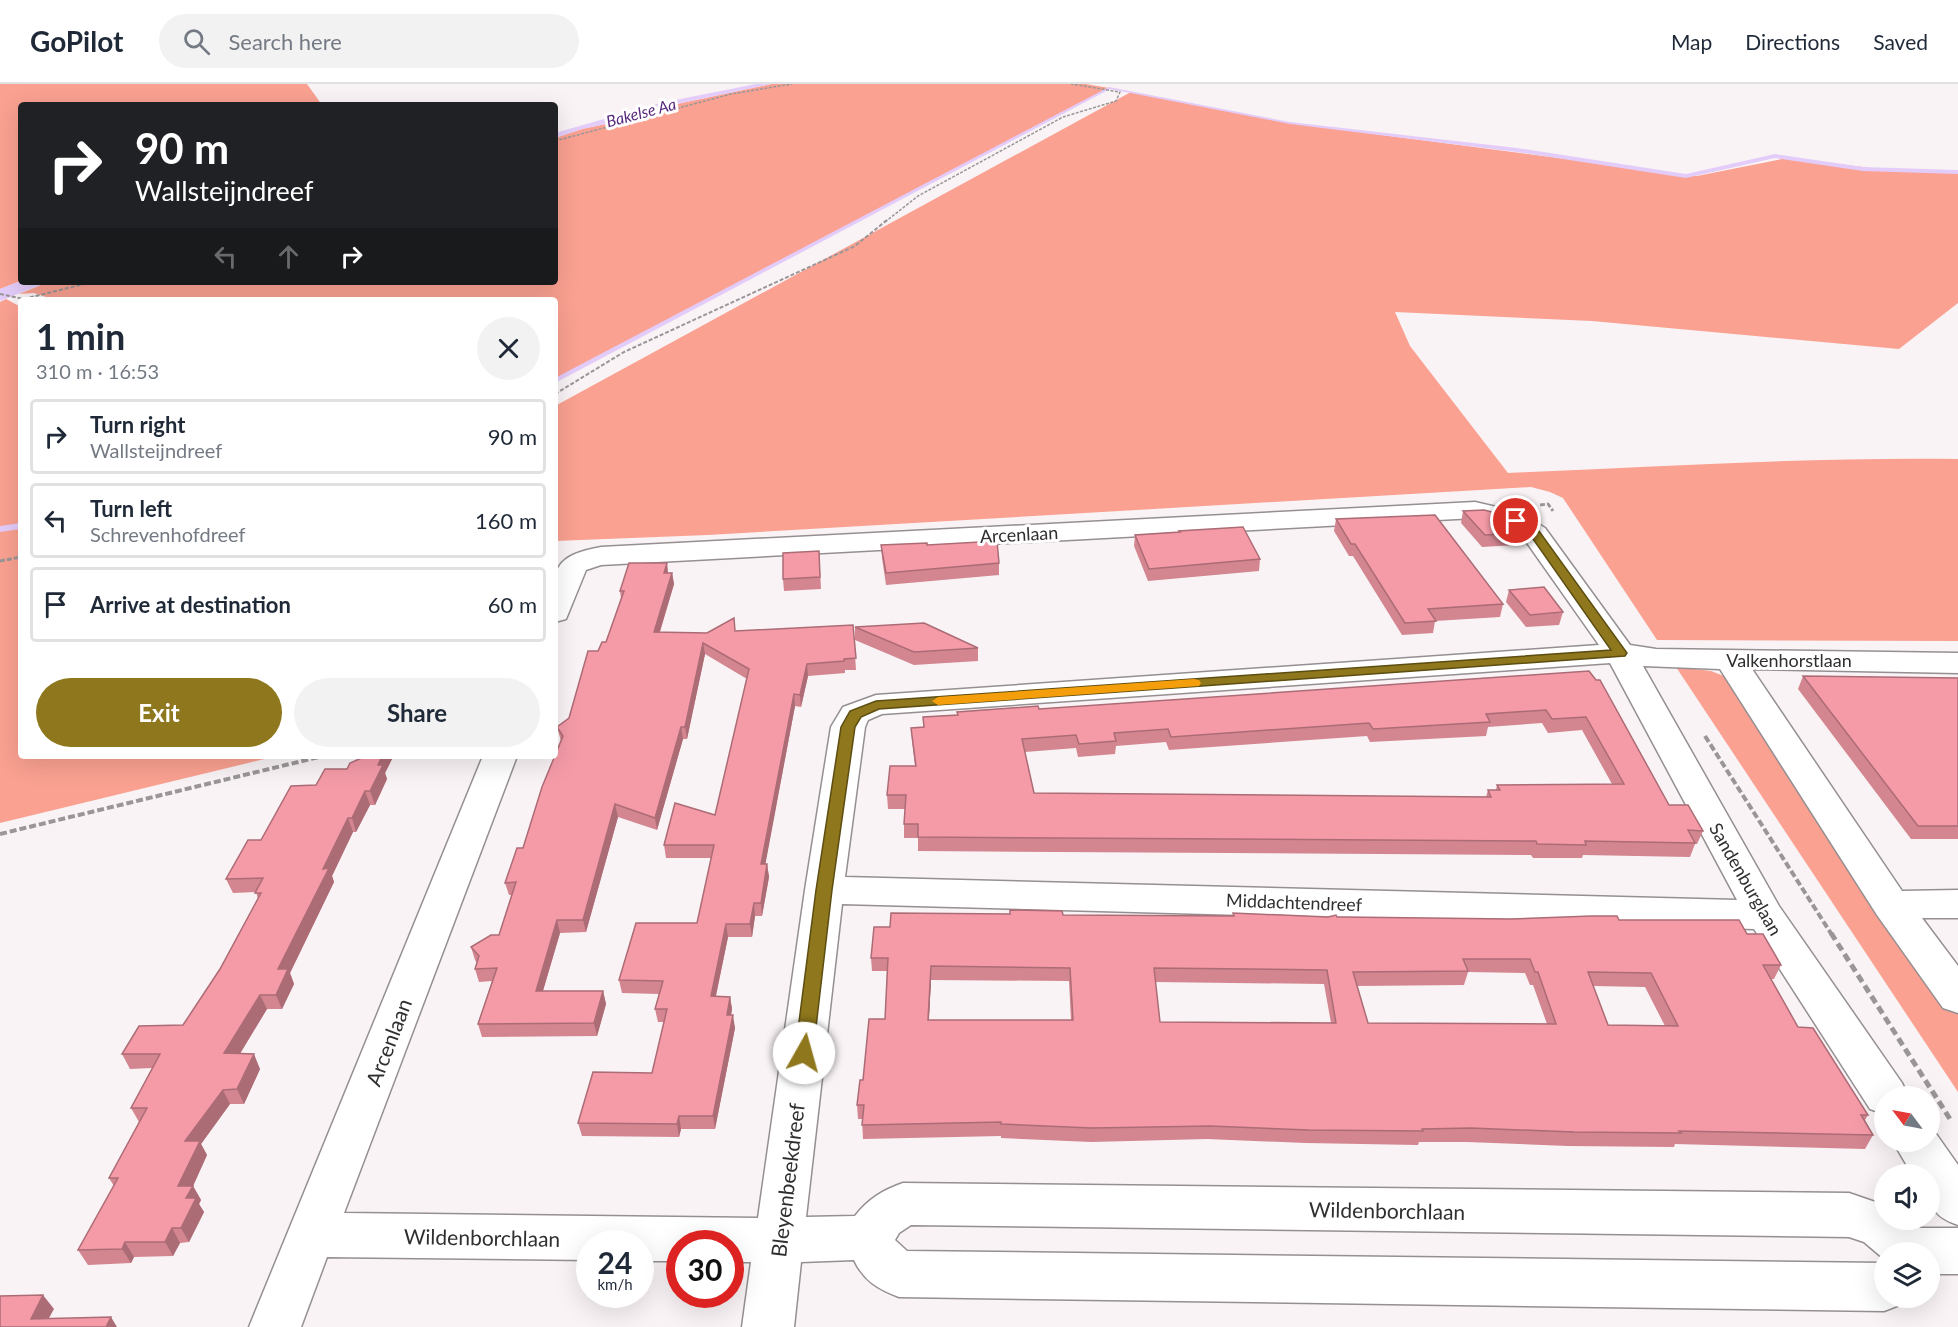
<!DOCTYPE html>
<html lang="en">
<head>
<meta charset="utf-8">
<style>
	body { margin:0; font-family:Lato,sans-serif; background:#f2f2f3; color:#1f2937; height:100vh; display:flex; flex-direction:column; font-size:22px; white-space:nowrap }
	* { box-sizing:border-box; margin:0 }
	p { font-size:20px; color:#747a83 }
	.icon { flex:none; width:33px; height:33px; fill:none; stroke:currentColor; stroke-width:2; stroke-linecap:round; stroke-linejoin:round }
	.map { position:relative; flex:1; overflow:hidden }
	.sheet { position:absolute; left:18px; top:213px; width:540px; height:462px; display:flex; flex-direction:column; background:#fff; border-radius:6px; box-shadow:0 6px 24px #0002 }
	.sheet>* { flex:none }
	.banner { position:absolute; left:18px; top:18px; width:540px; height:183px; border-radius:6px; box-shadow:0 6px 24px #0002; background:#202124; color:#fff; overflow:hidden }
	.needle { width:39px; rotate:302deg }
	.controls { position:absolute; left:1874px; top:1002px; display:grid; gap:12px }
	.controls a { display:grid; place-items:center; width:66px; height:66px; border-radius:50%; background:#fff; box-shadow:0 6px 24px #0002; font-size:30px }
	.speed { position:absolute; left:576px; top:1146px; display:flex; gap:12px; font-size:30px; font-weight:700; text-align:center }
	.speed>* { display:grid; place-content:center; width:78px; height:78px; border-radius:50%; background:#fff; box-shadow:0 6px 24px #0002; line-height:1 }
	.speed small { font-size:15px; font-weight:400 }
	.speed .limit { border:9px solid #d22; background:#fff; color:#111 }
	.pin { position:absolute; display:grid; place-items:center; width:51px; height:51px; color:#fff; margin:-26px; border:3px solid #fff; border-radius:50%; box-shadow:0 2px 6px #0007 }
	.me { position:absolute; width:66px; margin:-33px; rotate:7deg; stroke-linejoin:round; filter:drop-shadow(0 0 4px #0008) }
	.turn { display:flex; align-items:center; gap:21px; height:126px; padding:0 18px; font-size:27px }
	.turn .icon { width:78px; height:78px; stroke-width:2.5 }
	.turn b { display:block; font-size:42px; line-height:51px }
	.lanes { display:flex; align-items:center; height:57px; padding:0 18px; background:#0003; justify-content:center; gap:30px; direction:ltr }
	.lanes .off { opacity:.35 }
	.round { display:grid; place-items:center; flex:none; width:63px; height:63px; border-radius:32px; background:#f2f2f3 }
	.summary { display:flex; align-items:center; justify-content:space-between; height:102px; padding:0 18px }
	h1 { font-size:36px; font-weight:700; line-height:45px }
	.cta { display:flex; gap:12px; margin-top:auto; padding:12px 18px }
	.cta a { flex:1; height:69px; border-radius:36px; background:#8e771c; color:#fff; font-size:24px; font-weight:700; line-height:69px; text-align:center }
	.cta a+a { background:#f2f2f3; color:#1f2937 }
	ul { padding:0; list-style:none }
	li { display:flex; align-items:center; gap:18px; height:75px; margin:0 12px 9px; padding:0 6px; border:3px solid #e0e1e3; border-radius:6px }
	li div { flex:1 }
	li b { display:block; font-size:22px }
	li em { font-style:normal }
	header { display:flex; align-items:center; gap:36px; box-sizing:border-box; height:84px; padding:0 30px; background:#fff; border-bottom:2px solid #e0e1e3 }
	header strong { font-size:28px }
	nav { display:flex; gap:33px; margin-inline-start:auto; font-size:21px }
	.search { width:420px; height:54px; background:#f2f2f3; display:flex; align-items:center; gap:15px; box-sizing:border-box; padding:0 21px; border-radius:33px; color:#747a83; font-size:22px }
	.map>svg:first-child { display:block }
	.forest { fill:#faa191 }
	.water { fill:#e3ccf9 }
	.lines { fill:none; stroke-linecap:round; stroke-linejoin:round }
	.stream { fill:#e3ccf9; fill-rule:evenodd }
	.minor-casing { stroke:#958f91; stroke-width:3 }
	.path-far4 { stroke:#9a9697; stroke-width:1.5; stroke-dasharray:3 1.5; stroke-linecap:butt }
	.path-far3 { stroke:#9a9697; stroke-width:2; stroke-dasharray:4 2; stroke-linecap:butt }
	.path-far2 { stroke:#9a9697; stroke-width:3; stroke-dasharray:5 2; stroke-linecap:butt }
	.path-far1 { stroke:#9a9697; stroke-width:4; stroke-dasharray:7 3; stroke-linecap:butt }
	.path { stroke:#9a9697; stroke-width:5; stroke-dasharray:8 4.5; stroke-linecap:butt }
	.minor { fill:#fff; fill-rule:evenodd }
	.wall { fill:#d38590; fill-rule:evenodd }
	.shaded-wall { fill:#ac6c76 }
	.building { fill:#f59ba8; stroke:#ac6c76; stroke-width:1.5; fill-rule:evenodd }
	.route { fill:#8e771c; stroke:#5c4d12; stroke-width:1.5 }
	.slow { fill:#f59e0b }
	.labels { text-anchor:middle; dominant-baseline:central; stroke-width:6; stroke-linejoin:round; paint-order:stroke }
	.far-water-label { font-size:16px; font-style:italic; fill:#57277b; stroke:#fff }
	.street-label { font-size:18px; fill:#302e2f; stroke:#fff }
	.near-street-label { font-size:21px; fill:#302e2f; stroke:#fff }
</style>
</head>
<body>
<header>
<strong>GoPilot</strong>
<div class="search"><svg class="icon" aria-label="search" viewBox="0 0 24 24"><circle cx="10" cy="10" r="6"/><path d="M15 15l6 6"/></svg>Search here</div>
<nav><a>Map</a><a>Directions</a><a>Saved</a></nav>
</header>
<div class="map">
<svg width="1958" height="1243" viewBox="0 0 1958 1243">
	<rect width="100%" height="100%" fill="#f9f3f5"/>
	<g class="forest">
		<polygon points="0,0 307,0 322,21 21,21 21,197 0,205"/>
		<polygon points="771,0 1086,0 1109,4 555,298 555,216 55,216 34,209 19,210 48,198 555,198 555,54 582,45 625,36 663,23"/>
		<path d="M1131 8 1290 39 1697 92 1787 74 1880 85 1958 88V219L1899 265 1592 237 1395 228 1410 262 1508 389C1658 383 1808 373 1958 375V557L1657 556 1563 414 1550 408 1531 403 708 451 555 457V322Z"/>
		<polygon points="6,215 21,223 21,672 277,672 0,739 0,218"/>
		<polygon points="1676,583 1711,587 1734,596 1958,918 1958,1008"/>
	</g>
	<g class="water">
		<polygon points="756,0 771,0 663,23 625,36 582,45 555,54 555,49 660,19"/>
		<polygon points="18,198 21,197 48,198 0,217 0,205"/>
	</g>
	<g class="lines">
		<g class="stream">
			<polygon points="1109,3 1290,38 1517,64 1686,90 1775,70 1863,83 1958,86 1958,90 1863,87 1775,74 1686,94 1517,68 1290,40 1110,5 555,299 555,294"/>
			<polygon points="21,439 21,445 0,448 0,442"/>
		</g>
		<g class="minor-casing">
			<g id="minor">
				<path d="M1475 418 1518 428 1545 444 1630 561 1656 565 1958 569V589L1752 585 1902 807 1958 806V834H1922L1958 882V929L1943 924 1877 831 1720 585 1643 582 1779 822 1902 999 1908 1012H1884V1030L1870 1025 1754 845 842 820 806 1133 855 1132C868 1115 883 1106 903 1099L1849 1109 1884 1121V1136H1909L1920 1144H1958V1190H1929V1168H1884V1175L1864 1158 1849 1153 911 1141 899 1149 895 1156 907 1167 1884 1179V1214H1905L1902 1220 1884 1227 899 1213C878 1205 864 1197 854 1176L801 1178 794 1243H742L751 1178H730V1160H680V1177H640V1160H590V1176L327 1173 301 1243H249L483 672H517L344 1129 758 1134 805 806 831 643 843 623 876 611 1599 561 1525 456 1498 440 1475 434 601 481 586 486 566 535 555 538C555 490 546 473 601 463ZM1610 579 1737 816 845 793 865 643 868 636 882 630Z"/>
				<path d="M1929 1043 1932 1044 1958 1081V1141C1929 1131 1929 1119 1929 1090H1912L1893 1058H1929Z"/>
			</g>
		</g>
		<g class="path-far4">
			<polyline points="555,57 731,10 792,0"/>
			<polyline points="885,138 918,112 1063,33 1116,17 1120,8 1071,0"/>
		</g>
		<g class="path-far3">
			<polyline points="0,210 24,215"/>
			<polyline points="24,215 92,198"/>
			<polyline points="555,310 624,268 855,162 887,136"/>
		</g>
		<g class="path-far2">
			<polyline points="1540,421 1548,420 1553,427"/>
			<polyline points="0,477 21,473"/>
		</g>
		<g class="path-far1">
			<polyline points="1705,652 1832,851"/>
			<polyline points="0,750 323,672"/>
		</g>
		<polyline class="path" points="1831,849 1950,1035"/>
		<use href="#minor" class="minor"/>
	</g>
	<g class="wall">
		<polygon points="1463,427 1519,449 1516,461 1482,463 1461,439"/>
		<polygon points="1336,435 1503,520 1500,533 1435,537 1433,549 1402,551 1353,472 1349,472 1334,447"/>
		<polygon points="1179,447 1260,475 1259,487 1148,497 1134,462 1135,451 1179,448"/>
		<polygon points="881,461 999,479 999,491 886,501 882,474"/>
		<polygon points="819,467 821,505 784,507 783,495"/>
		<polygon points="667,479 668,489 672,489 674,500 660,548 707,549 853,541 856,586 845,586 845,589 808,592 801,623 795,622 765,780 767,780 769,793 762,832 755,832 752,853 728,853 716,912 730,913 732,925 731,931 735,944 715,1045 681,1045 679,1053 582,1052 578,1039 652,989 664,938 658,938 655,925 659,910 622,909 619,896 697,839 711,774 666,774 664,761 715,731 747,595 705,570 687,655 683,655 657,746 618,733 586,848 560,849 543,907 603,907 606,920 597,952 482,953 478,940 492,897 479,898 475,885 477,879 475,876 471,863 499,851 512,811 509,811 505,799 523,764 561,657 557,643 569,634 598,567 606,558 621,514 620,507"/>
		<polygon points="1509,506 1563,528 1559,541 1526,543 1506,518"/>
		<polygon points="855,543 978,564 978,577 914,581 855,556"/>
		<path d="M1589 587 1669 721 1703 747 1697 760H1695L1690 773 1583 771 1582 774H1533L1531 771 918 767V754H904V740L905 725H888L887 711 915 682 912 657 911 644 924 643 923 633ZM1542 639 1548 649 1582 646 1612 700 1497 701 1496 706H1488L1486 713 1034 709 1025 668 1076 664 1078 673 1115 670 1116 662 1166 658 1169 666 1367 652 1370 658 1486 652 1488 643Z"/>
		<polygon points="1803,592 1958,594 1958,755 1911,755 1798,605"/>
		<polygon points="366,672 391,672 392,675 385,689 387,695 375,721 370,721 356,748 353,748 332,792 334,798 290,889 294,900 282,925 267,925 240,970 260,985 244,1020 230,1020 201,1060 207,1071 193,1102 201,1116 199,1120 204,1128 189,1158 180,1159 173,1172 134,1173 131,1179 88,1181 78,1166 114,1102 109,1094 139,1038 131,1024 152,984 130,985 122,970 183,941 220,885 258,815 256,808 233,809 226,795 261,756 316,701 347,685"/>
		<path d="M1233 829 1337 833 1619 836 1747 850 1781 881 1774 895H1770L1798 943 1868 1031 1865 1036 1873 1051 1865 1065 1675 1060 1674 1063 1568 1062 1467 1058H1419L1418 1061 1306 1059 1207 1055 1091 1058 1001 1054V1052L863 1055 862 1035H858L857 1021 863 996 885 935 887 887H872L871 874 890 843 1063 831 1233 832ZM1468 888 1525 889 1530 901H1533L1547 940 1368 939 1357 902 1464 901ZM931 896 1069 897 1071 936H929ZM1155 898 1324 900 1331 939 1160 938ZM1593 902 1645 903 1665 942 1608 941Z"/>
	</g>
	<g class="shaded-wall">
		<polygon points="667,479 668,490 664,489"/>
		<polygon points="672,489 674,500 656,560 654,548"/>
		<polygon points="703,559 705,570 687,655 685,643"/>
		<polygon points="807,580 808,592 801,623 800,611"/>
		<polygon points="794,610 795,622 763,793 761,780"/>
		<polygon points="681,643 683,655 657,746 655,734"/>
		<polygon points="382,672 391,672 392,675 385,689 387,695 375,721 370,707 378,681"/>
		<polygon points="365,707 370,721 356,748 352,734"/>
		<polygon points="615,720 618,733 586,848 583,836"/>
		<polygon points="348,734 353,748 332,792 334,798 290,889 294,900 282,925 276,911 278,885 323,785"/>
		<polygon points="767,780 769,793 762,832 761,819"/>
		<polygon points="754,819 755,832 752,853 750,840"/>
		<polygon points="557,836 560,849 539,920 536,907"/>
		<polygon points="726,840 728,853 713,925 711,912"/>
		<polygon points="931,882 931,896 928,949 928,936"/>
		<polygon points="603,907 606,920 597,952 594,939"/>
		<polygon points="260,911 267,925 231,984 224,969"/>
		<polygon points="730,913 732,925 729,944 727,931"/>
		<polygon points="733,931 735,944 715,1045 713,1032"/>
		<polygon points="254,970 260,985 244,1020 237,1005"/>
		<polygon points="223,1006 230,1020 201,1060 207,1071 193,1102 201,1116 199,1120 204,1128 189,1158 181,1144 178,1102 185,1057"/>
		<polygon points="679,1032 681,1045 679,1053 677,1040"/>
		<polygon points="172,1144 180,1159 173,1172 165,1158"/>
		<polygon points="125,1158 134,1173 131,1179 122,1165"/>
		<polygon points="43,1211 54,1225 44,1243 31,1235"/>
		<polygon points="111,1233 117,1243 106,1243"/>
	</g>
	<g class="building">
		<polygon points="1484,426 1500,430 1519,449 1485,451 1463,427"/>
		<polygon points="1435,431 1503,520 1428,525 1436,537 1405,539 1355,460 1351,460 1336,435"/>
		<polygon points="1243,443 1260,475 1149,485 1135,451 1180,448 1179,447"/>
		<polygon points="997,457 999,479 886,489 881,461 927,459 927,461"/>
		<polygon points="819,467 820,493 783,495 783,469"/>
		<polygon points="629,479 667,479 664,489 672,489 654,548 707,549 734,534 735,547 853,541 856,574 844,575 844,577 807,580 800,611 794,610 761,780 767,780 761,819 754,819 750,840 726,840 711,912 730,913 727,931 733,931 713,1032 679,1032 677,1040 578,1039 593,988 652,989 667,925 655,925 663,897 619,896 636,839 697,839 714,761 664,761 675,719 715,731 749,585 703,559 685,643 681,643 655,734 615,720 583,836 557,836 536,907 603,907 594,939 478,940 497,884 475,885 479,872 471,863 491,851 499,851 516,798 505,799 517,764 523,764 542,703 563,652 557,643 569,634 588,567 598,567 602,558 606,558 624,507 620,507"/>
		<polygon points="1544,503 1563,528 1530,531 1509,506"/>
		<polygon points="924,539 978,564 914,568 855,543"/>
		<path d="M1589 587 1596 596H1600L1669 721H1688L1703 747 1688 746 1695 759 1585 757 1586 761 1537 760 1536 757 918 753V740H904L906 711H887L890 682H916L911 644 924 643 923 633 958 631 957 628 1038 622 1039 625ZM1546 626 1552 635 1586 633 1624 700 1497 701 1500 706H1488L1491 713 1034 709 1022 655 1076 651 1079 660 1116 657 1114 649 1168 645 1171 653 1369 639 1373 645 1490 638 1486 630Z"/>
		<polygon points="1803,592 1958,594 1958,742 1918,742"/>
		<polygon points="366,672 382,672 378,681 383,681 370,707 365,707 352,734 348,734 323,785 329,784 278,885 288,885 276,911 260,911 224,969 254,970 237,1005 223,1006 185,1057 200,1057 178,1102 193,1102 186,1114 196,1114 181,1144 172,1144 165,1158 125,1158 122,1165 78,1166 118,1094 109,1094 147,1024 131,1024 160,970 122,970 139,942 183,941 220,885 261,809 255,809 263,794 226,795 248,756 261,756 291,702 316,701 325,685 347,685 350,679"/>
		<path d="M1010 826 1062 827 1063 831 1234 832 1233 829 1328 833 1336 831 1337 833H1344L1510 835 1591 832H1617L1619 836H1739L1747 850H1763L1781 881H1763L1798 943 1813 944 1868 1031H1861L1873 1051 1679 1047 1681 1049 1574 1048 1471 1044 1422 1045 1423 1047 1309 1046 1210 1042 1092 1044 1001 1040V1038L862 1041 864 1021H857L860 996H863L869 935H885L888 874H871L874 843H890L891 829 1010 830ZM1463 875H1530L1535 888H1538L1556 940 1368 939 1353 888 1468 887ZM931 882 1070 884 1073 936H928ZM1154 884 1327 886 1336 939 1160 938ZM1588 888 1651 889 1678 942 1608 941Z"/>
		<polygon points="43,1211 31,1235 111,1233 106,1243 0,1243 0,1212"/>
	</g>
	<polygon class="route" points="1516,434 1539,447 1627,569 1625,572 879,625 861,633 855,643 832,806 813,969 810,974 804,976 797,974 795,969 816,806 841,643 850,627 876,617 1611,566 1531,452 1512,440 1510,437"/>
	<polygon class="slow" points="1194,595 1199,596 1201,599 1199,602 938,621 932,617 938,613"/>
	<g class="labels">
		<g class="far-water-label">
			<text transform="translate(641 28) rotate(-15)">Bakelse Aa</text>
		</g>
		<g class="street-label">
			<text transform="translate(1019 450) rotate(-3)">Arcenlaan</text>
			<text x="1789" y="576">Valkenhorstlaan</text>
			<text transform="translate(1746 795) rotate(60)">Sandenburglaan</text>
			<text transform="translate(1294 818) rotate(2)">Middachtendreef</text>
		</g>
		<g class="near-street-label">
			<text transform="translate(388 958) rotate(-69)">Arcenlaan</text>
			<text transform="translate(787 1096) rotate(-83)">Bleyenbeekdreef</text>
			<text transform="translate(1387 1126) rotate(1)">Wildenborchlaan</text>
			<text transform="translate(482 1153) rotate(1)">Wildenborchlaan</text>
		</g>
	</g>
</svg>
<div class="controls">
<a><svg class="needle" viewBox="-14 -14 28 28"><path d="M0-13l5 13h-10z" fill="#e53935"/><path d="M0 13l5-13h-10z" fill="#747a83"/></svg></a>
<a><svg class="icon" aria-label="sound" viewBox="0 0 24 24"><path d="M4 9h4l5-4v14l-5-4H4zM17 9q2 3 0 6"/></svg></a>
<a><svg class="icon" aria-label="layers" viewBox="0 0 24 24"><path d="M12 4l9 5-9 5-9-5zM3 14l9 5 9-5"/></svg></a>
</div>
<div class="speed"><div>24<small>km/h</small></div><div class="limit">30</div></div>
<div class="pin" style="left:1516px;top:437px;background:#d93025"><svg class="icon" aria-label="arrive" viewBox="0 0 24 24"><path d="M6 21V4h12l-3 4 3 4H6"/></svg></div>
<svg class="me" style="left:804px;top:969px" viewBox="-20 -20 40 40"><circle r="19" fill="#fff"/><path d="M0-13L10 11 0 6-10 11z" fill="#8e771c"/></svg>
<div class="banner">
<div class="turn"><svg class="icon" aria-label="right" viewBox="0 0 24 24"><path d="M7 20v-9h11M14 6l5 5-5 5"/></svg><div><b>90 m</b>Wallsteijndreef</div></div>
<div class="lanes"><svg class="icon off" aria-label="left" viewBox="0 0 24 24"><path d="M17 20v-9H6M10 6l-5 5 5 5"/></svg><svg class="icon off" aria-label="ahead" viewBox="0 0 24 24"><path d="M12 20V5M6 11l6-6 6 6"/></svg><svg class="icon" aria-label="right" viewBox="0 0 24 24"><path d="M7 20v-9h11M14 6l5 5-5 5"/></svg></div>
</div>
<section class="sheet">
<div class="summary"><div><h1>1 min</h1><p>310 m · 16:53</p></div><a class="round"><svg class="icon" aria-label="close" viewBox="0 0 24 24"><path d="M6 6l12 12M18 6L6 18"/></svg></a></div>
<ul>
<li><svg class="icon" aria-label="right" viewBox="0 0 24 24"><path d="M7 20v-9h11M14 6l5 5-5 5"/></svg><div><b>Turn right</b><p>Wallsteijndreef</p></div><em>90 m</em></li>
<li><svg class="icon" aria-label="left" viewBox="0 0 24 24"><path d="M17 20v-9H6M10 6l-5 5 5 5"/></svg><div><b>Turn left</b><p>Schrevenhofdreef</p></div><em>160 m</em></li>
<li><svg class="icon" aria-label="arrive" viewBox="0 0 24 24"><path d="M6 21V4h12l-3 4 3 4H6"/></svg><div><b>Arrive at destination</b></div><em>60 m</em></li>
</ul>
<div class="cta"><a>Exit</a><a>Share</a></div>
</section>
</div>
</body>
</html>
